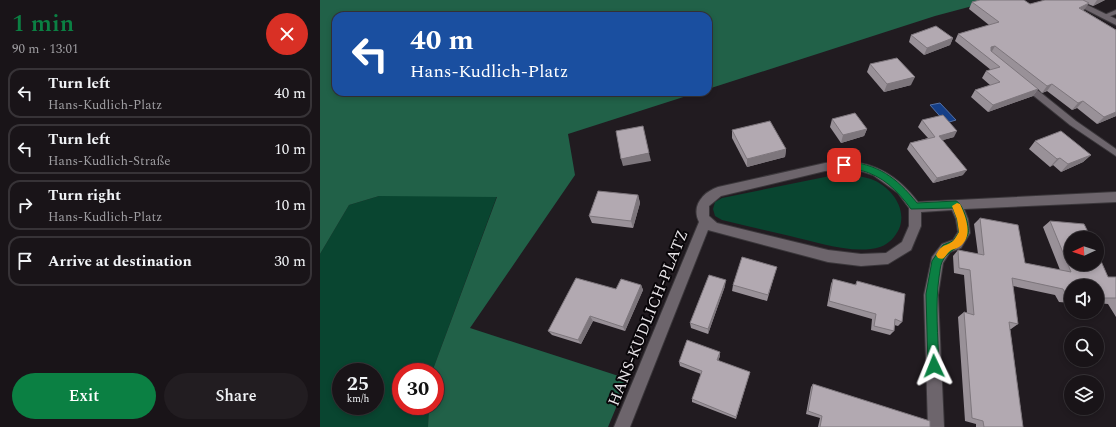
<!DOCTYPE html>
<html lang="en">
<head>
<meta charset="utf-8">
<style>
	body { margin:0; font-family:Spectral,serif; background:#221d21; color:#f1f3f6; height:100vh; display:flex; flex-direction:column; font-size:15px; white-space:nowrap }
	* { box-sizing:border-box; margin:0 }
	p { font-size:13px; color:#9f9ea2 }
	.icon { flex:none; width:22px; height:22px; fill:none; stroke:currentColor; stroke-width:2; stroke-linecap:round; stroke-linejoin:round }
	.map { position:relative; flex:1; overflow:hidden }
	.details { display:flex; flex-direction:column; background:#191418; width:320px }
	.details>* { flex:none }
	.hud { position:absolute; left:12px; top:12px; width:380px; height:84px; border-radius:12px; box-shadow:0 2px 6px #0003,0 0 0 1px #373337; background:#1a4fa0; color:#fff; overflow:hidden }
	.needle { width:26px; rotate:267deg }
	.fabs { position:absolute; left:744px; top:231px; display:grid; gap:8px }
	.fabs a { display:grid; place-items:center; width:40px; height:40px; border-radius:50%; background:#191418; box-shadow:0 2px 6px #0003,0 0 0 1px #373337; font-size:20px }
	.speed { position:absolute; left:12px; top:363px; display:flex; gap:8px; font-size:20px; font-weight:700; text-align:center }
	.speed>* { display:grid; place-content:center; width:52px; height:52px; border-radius:50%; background:#191418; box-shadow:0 2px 6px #0003,0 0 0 1px #373337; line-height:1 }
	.speed small { font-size:10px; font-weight:400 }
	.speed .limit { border:6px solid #d22; background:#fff; color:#111 }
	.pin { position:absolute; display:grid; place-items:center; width:34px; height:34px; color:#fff; margin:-17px; border-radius:8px; box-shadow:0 2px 6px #0006 }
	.me { position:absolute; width:44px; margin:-22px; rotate:358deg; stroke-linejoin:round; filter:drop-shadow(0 0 3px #0008) }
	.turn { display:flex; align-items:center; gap:14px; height:84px; padding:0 12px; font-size:18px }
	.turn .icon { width:52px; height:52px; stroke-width:2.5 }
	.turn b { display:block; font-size:28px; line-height:34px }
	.round { display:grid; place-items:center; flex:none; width:42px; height:42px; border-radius:21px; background:#221d21 }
	.head { display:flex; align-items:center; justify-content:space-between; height:68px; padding:0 12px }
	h1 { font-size:24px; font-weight:600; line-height:30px; color:#0b8043 }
	.primary-button { display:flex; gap:8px; margin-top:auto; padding:8px 12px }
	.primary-button a { flex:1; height:46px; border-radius:24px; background:#0b8043; color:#fff; font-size:16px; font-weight:600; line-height:46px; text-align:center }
	.primary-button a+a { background:#221d21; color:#f1f3f6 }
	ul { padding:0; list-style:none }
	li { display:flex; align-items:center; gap:12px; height:50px; margin:0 8px 6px; padding:0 4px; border:2px solid #373337; border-radius:12px }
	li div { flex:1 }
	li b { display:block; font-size:15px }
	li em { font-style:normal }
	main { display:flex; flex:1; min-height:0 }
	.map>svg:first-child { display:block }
	.green { fill:#094530; fill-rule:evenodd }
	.forest { fill:#216148 }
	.water { fill:#153f87; stroke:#5571a5 }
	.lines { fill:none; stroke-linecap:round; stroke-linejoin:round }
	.service-casing { stroke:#3b373b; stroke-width:2 }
	.minor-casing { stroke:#3b373b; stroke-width:2 }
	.service { fill:#6d656c; fill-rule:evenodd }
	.minor { fill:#6d656c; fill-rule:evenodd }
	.wall { fill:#999198 }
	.shaded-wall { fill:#7d767c }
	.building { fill:#b2a9b1; stroke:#7d767c }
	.route { fill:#0b8043; stroke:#07532c }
	.slow { fill:#f59e0b }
	.labels { text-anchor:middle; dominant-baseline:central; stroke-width:4; stroke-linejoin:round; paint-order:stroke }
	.street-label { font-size:16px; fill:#eae6ea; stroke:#090609 }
</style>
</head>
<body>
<main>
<section class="details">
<div class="head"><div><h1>1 min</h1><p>90 m · 13:01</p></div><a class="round" style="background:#d93025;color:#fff"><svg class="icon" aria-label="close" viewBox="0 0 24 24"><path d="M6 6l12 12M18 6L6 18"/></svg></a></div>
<ul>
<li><svg class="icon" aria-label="left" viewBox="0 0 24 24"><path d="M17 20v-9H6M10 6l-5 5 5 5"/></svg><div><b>Turn left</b><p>Hans-Kudlich-Platz</p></div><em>40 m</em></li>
<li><svg class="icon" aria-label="left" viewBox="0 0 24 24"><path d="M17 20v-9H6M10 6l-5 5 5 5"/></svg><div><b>Turn left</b><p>Hans-Kudlich-Straße</p></div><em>10 m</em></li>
<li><svg class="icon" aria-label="right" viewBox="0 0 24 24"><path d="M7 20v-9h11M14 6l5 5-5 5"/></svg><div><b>Turn right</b><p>Hans-Kudlich-Platz</p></div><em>10 m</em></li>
<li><svg class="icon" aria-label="arrive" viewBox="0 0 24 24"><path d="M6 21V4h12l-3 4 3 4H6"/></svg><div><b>Arrive at destination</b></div><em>30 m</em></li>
</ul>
<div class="primary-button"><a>Exit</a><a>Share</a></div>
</section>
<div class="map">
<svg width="796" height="427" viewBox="0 0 796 427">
	<rect width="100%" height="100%" fill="#211b20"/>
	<g class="green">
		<path d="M527 174C535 175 543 177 551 179 570 186 588 208 579 229 575 237 569 244 560 247 534 255 496 242 470 236 447 231 424 225 402 220L395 216 393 209 395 202 402 198 510 176Z"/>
		<path d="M59 196H177L112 372H81V406H109L108 427H0V254L29 205ZM21 372H55V406H21Z"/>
	</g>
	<polygon class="forest" points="0,0 675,0 615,16 388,89 388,16 16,16 16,92 379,92 248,134 255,175 150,328 308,379 288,427 108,427 109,406 115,406 115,372 112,372 177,197 59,196 29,205 0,254"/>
	<polygon class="water" points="620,103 636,120 626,123 610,105"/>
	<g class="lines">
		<g class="service-casing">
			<g id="service">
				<polygon points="796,10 796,14 785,18 782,16"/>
				<polygon points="704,84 710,84 756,121 796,149 796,156 750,125 704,88"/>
			</g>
		</g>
		<g class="minor-casing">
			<g id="minor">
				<polygon points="747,0 757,0 796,19 796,25"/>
				<path d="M524 161C557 163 578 176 598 202L796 192V202L644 209 648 219 650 233 641 248 630 252 623 263 618 295 624 427H608L604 295 612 257 622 244 633 240 638 232 636 219 632 210 601 212V226L591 250 568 264 541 266 508 262 388 230 310 427H294L379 222C371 206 383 192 398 187L505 163ZM524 169 538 170 553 175 578 193 589 208V226L582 242 566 253 541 254 508 250 397 223 389 216V206L401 196 505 171Z"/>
			</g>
		</g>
		<use href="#service" class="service"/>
		<use href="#minor" class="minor"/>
	</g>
	<g class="wall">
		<polygon points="725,0 785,0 773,6 768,4 763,10 796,30 796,116 777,124 757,108 752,110 727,91 722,93 718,89 713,96 668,112 651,97 655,90 670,85 662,78 666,71 671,70 635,41 638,34 669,25 649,9 652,2 710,4"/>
		<polygon points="591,35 633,38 630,45 604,55 589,42"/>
		<polygon points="550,64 591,85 564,92 547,72"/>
		<polygon points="512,119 547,129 544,136 521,143 510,127"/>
		<polygon points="602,120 634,137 623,140 643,175 613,183 587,149 590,143 608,138 598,127"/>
		<polygon points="412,130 466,149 465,157 427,167 412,138"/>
		<polygon points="715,141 771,155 763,162 741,172 733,165 730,167 709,149"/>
		<polygon points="318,195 320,203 313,228 272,223 269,216"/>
		<polygon points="660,218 705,263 740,270 723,227 730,221 788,277 796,277 796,317 788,304 777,303 777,286 751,286 751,303 739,302 735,295 693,286 698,324 691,329 690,329 703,427 656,427 656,424 645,421 638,317 644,312 647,313 644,275 634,273 633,256 638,250 658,254 654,224"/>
		<polygon points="455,273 447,301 412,291 413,285"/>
		<polygon points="513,279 535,285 537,281 582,322 578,326 574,325 574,331 570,335 551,330 552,319 507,306 511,284"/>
		<polygon points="321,285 323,290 305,331 273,321 261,344 232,335 228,331"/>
		<polygon points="405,286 388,334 371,328 370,323"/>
		<polygon points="400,356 398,361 430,372 416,419 372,402 372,399 381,374 360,366 359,362"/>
		<polygon points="493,384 610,427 498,427 500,418 486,414 491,387"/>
	</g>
	<g class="shaded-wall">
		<polygon points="777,0 785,0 773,6"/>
		<polygon points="769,3 764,10 759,8"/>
		<polygon points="633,38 630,45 604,55 607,48"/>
		<polygon points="675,46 671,53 671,47"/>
		<polygon points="595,77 591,85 564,92 567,84"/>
		<polygon points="732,84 727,91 722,93 727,86"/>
		<polygon points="718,89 713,96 668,112 673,105"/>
		<polygon points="763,101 757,108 752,110 758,103"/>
		<polygon points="796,112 796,116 777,124 784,117"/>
		<polygon points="547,129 544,136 521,143 523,135"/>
		<polygon points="637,131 634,137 616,142 619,136"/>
		<polygon points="466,149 465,157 427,167 427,159"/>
		<polygon points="329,153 331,161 303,166 301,159"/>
		<polygon points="771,155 763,162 741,172 748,164"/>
		<polygon points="740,158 733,165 730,167 737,159"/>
		<polygon points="647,170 643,175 613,183 617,178"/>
		<polygon points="318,195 320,203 313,228 311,221"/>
		<polygon points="406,280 405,286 388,334 388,329"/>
		<polygon points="321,285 323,290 305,331 303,327"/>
		<polygon points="270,316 273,321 261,344 258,340"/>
		<polygon points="400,352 400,356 397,364 397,360"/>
	</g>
	<g class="building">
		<polygon points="660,0 704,0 710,4 725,0 763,0 769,3 759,8 796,30 796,112 784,117 763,101 758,103 732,84 727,86 675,46 671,47 671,51 718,89 673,105 655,90 680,82 666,71 680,67 638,34 679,22 652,2"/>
		<polygon points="616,26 633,38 607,48 591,35"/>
		<polygon points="577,58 595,77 567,84 550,64"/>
		<polygon points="535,113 547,129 523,135 512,119"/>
		<polygon points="623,115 637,131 619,136 647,170 617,178 590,143 615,137 602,120"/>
		<polygon points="450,121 466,149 427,159 412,130"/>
		<polygon points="323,126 329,153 301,159 296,131"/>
		<polygon points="741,131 771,155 748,164 740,158 737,159 715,141"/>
		<polygon points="278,191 318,195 311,221 269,216"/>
		<polygon points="660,218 698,225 705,263 751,272 730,221 764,224 771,238 751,238 751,264 777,264 777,252 788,277 796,277 796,298 777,298 777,286 751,286 751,297 747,297 743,289 692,278 698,324 689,322 703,427 664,427 663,421 652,418 644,312 654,315 650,270 639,268 638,250 664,255"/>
		<polygon points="422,257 457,267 448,295 413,285"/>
		<polygon points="389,275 406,280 388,329 370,323"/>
		<polygon points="256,278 296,289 301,279 321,285 303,327 270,316 258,340 228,331"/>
		<polygon points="513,279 536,285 537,281 585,294 582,322 575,319 574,331 554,326 556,314 509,301"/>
		<polygon points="367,340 400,352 397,360 430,372 416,417 372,399 382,371 359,362"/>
		<polygon points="493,384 610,421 610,427 500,427 502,416 488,411"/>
	</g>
	<path class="route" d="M524 161C558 164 576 177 597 203L636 201C643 203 650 227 648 234 644 248 627 249 622 262 620 266 620 272 619 277 615 306 618 336 619 366L618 370 614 371 610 370 608 366 606 294 612 261 623 245 633 241 639 232 637 219 633 208 591 209C577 190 563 176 540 170 534 168 527 169 521 167L520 165Z"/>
	<path class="slow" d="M637 203 640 204C646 217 654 237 639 247 636 249 632 249 630 251 625 255 625 261 618 258L616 255C622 243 626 247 633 241 635 239 637 235 639 232L637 219 632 206Z"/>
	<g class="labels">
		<g class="street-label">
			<text transform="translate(328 318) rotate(-68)">HANS-KUDLICH-PLATZ</text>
		</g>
	</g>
</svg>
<div class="fabs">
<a><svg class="needle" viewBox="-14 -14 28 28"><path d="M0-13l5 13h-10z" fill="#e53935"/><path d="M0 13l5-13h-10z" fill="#9f9ea2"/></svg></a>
<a><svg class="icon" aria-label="sound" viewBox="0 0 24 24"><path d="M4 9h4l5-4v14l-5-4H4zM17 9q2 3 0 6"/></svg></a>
<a><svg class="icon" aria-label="search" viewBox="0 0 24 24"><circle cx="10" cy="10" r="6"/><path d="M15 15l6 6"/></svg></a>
<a><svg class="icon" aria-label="layers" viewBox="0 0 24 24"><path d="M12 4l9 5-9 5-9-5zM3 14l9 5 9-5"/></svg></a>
</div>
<div class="speed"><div>25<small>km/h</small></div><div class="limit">30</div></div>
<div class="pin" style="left:524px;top:165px;background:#d93025"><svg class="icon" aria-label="arrive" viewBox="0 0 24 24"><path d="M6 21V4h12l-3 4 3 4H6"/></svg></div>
<svg class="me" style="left:614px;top:366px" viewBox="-20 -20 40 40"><path d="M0-17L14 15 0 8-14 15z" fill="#0b8043" stroke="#fff" stroke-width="4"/></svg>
<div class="hud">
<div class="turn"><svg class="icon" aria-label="left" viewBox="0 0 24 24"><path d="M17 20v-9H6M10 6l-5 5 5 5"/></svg><div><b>40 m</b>Hans-Kudlich-Platz</div></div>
</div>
</div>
</main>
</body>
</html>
